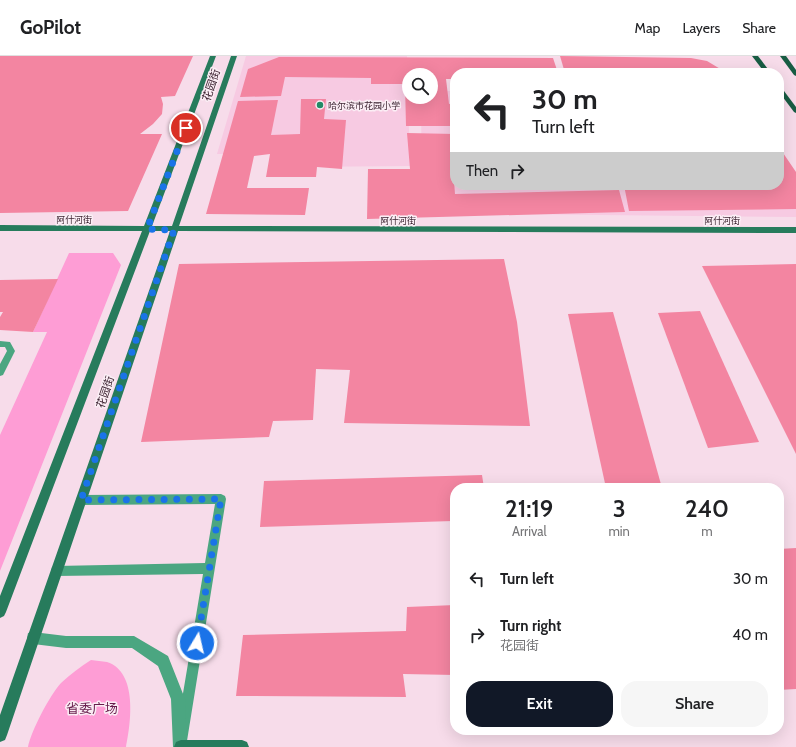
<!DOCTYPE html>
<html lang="en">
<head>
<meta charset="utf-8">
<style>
	body { margin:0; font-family:Cabin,"Noto Sans SC",sans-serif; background:#f6f6f6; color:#202124; height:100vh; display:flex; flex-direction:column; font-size:15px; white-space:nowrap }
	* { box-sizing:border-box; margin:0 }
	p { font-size:13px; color:#757577 }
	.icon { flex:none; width:22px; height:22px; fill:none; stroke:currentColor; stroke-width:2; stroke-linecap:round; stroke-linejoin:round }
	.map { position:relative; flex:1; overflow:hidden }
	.side { position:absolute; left:450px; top:427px; width:334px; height:252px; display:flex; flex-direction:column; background:#fff; border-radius:16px; box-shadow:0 4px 16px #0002 }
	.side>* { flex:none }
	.hud { position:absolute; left:450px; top:12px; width:334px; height:122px; border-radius:16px; box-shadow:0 4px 16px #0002; background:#fff; color:#202124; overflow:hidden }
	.buttons { position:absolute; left:402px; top:12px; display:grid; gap:8px }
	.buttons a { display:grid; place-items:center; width:36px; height:36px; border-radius:50%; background:#fff; box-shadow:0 4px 16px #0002; font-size:20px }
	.pin { position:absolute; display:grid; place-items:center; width:34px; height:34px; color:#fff; margin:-17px; border:2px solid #fff; border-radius:50%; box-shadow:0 1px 4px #0007 }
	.me { position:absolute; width:44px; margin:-22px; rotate:9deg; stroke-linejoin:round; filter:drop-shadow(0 0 3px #0008) }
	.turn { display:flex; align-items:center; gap:14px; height:84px; padding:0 16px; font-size:18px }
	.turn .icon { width:52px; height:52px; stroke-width:2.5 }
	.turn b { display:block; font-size:28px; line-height:34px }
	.then { display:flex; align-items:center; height:38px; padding:0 16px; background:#0003; gap:8px; font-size:15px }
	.eta { display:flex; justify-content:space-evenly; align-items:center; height:68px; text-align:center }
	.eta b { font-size:24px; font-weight:600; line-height:28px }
	.cta { display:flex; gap:8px; margin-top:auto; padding:8px 16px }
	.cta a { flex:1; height:46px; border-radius:16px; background:#111827; color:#fff; font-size:16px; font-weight:600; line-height:46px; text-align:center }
	.cta a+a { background:#f6f6f6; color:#202124 }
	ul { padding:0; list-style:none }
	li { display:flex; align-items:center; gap:12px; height:56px; padding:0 16px }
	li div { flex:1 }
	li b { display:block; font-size:15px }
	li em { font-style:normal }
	header { display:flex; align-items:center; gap:24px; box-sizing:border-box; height:56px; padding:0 20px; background:#fff; border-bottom:1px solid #e0e0e0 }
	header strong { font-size:19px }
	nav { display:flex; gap:22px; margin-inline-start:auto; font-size:14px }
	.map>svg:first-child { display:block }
	.built { fill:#f7cae2 }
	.green { fill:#fe9dd5 }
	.building { fill:#f385a1; fill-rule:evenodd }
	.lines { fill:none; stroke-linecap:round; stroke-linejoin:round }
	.lane { fill:#4ba681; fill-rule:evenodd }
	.street { fill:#4ba681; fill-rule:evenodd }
	.secondary { fill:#277b5c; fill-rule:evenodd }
	.primary { fill:#185c43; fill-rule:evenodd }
	.route { stroke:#1a73e8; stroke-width:7; stroke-dasharray:0 12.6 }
	.poi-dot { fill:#238a66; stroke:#fbeef5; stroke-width:1.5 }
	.labels { text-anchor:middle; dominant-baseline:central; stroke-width:3; stroke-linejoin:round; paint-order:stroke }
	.far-poi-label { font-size:9px; fill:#3d2432; stroke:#fbeef5; text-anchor:start }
	.far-street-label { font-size:9px; fill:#3d2432; stroke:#fbeef5 }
	.street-label { font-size:11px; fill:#3d2432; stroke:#fbeef5 }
	.near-park-label { font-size:13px; fill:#671c4c; stroke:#fbeef5 }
</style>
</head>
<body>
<header>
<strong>GoPilot</strong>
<nav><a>Map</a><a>Layers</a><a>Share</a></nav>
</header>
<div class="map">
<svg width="796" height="691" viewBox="0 0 796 691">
	<rect width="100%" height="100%" fill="#f7dcea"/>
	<g class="built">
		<polygon points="246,0 407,0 410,110 296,111 297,98 217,98"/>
		<polygon points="431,35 455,35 455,129 779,129 796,127 796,161 422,157 421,41 431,41"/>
	</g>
	<g class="green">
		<polygon points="69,197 113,197 121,209 0,515 0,379 47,276 33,276"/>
		<path d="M91 604C96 605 102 605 107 606 138 616 131 667 126 691H28C31 675 50 639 61 627 71 618 80 611 91 604Z"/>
	</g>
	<g class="building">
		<polygon points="0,0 193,0 175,40 161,41 163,48 162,58 153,68 140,78 162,78 128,155 0,157"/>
		<polygon points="560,0 691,2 707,5 727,17 565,17"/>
		<path d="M279 1 553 2 558 17H455V23H446L449 48 455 47V70H406L405 28H371V22L285 21 281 40 240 41 248 13ZM409 19H431V41H409Z"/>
		<polygon points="301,43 326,43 324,63 346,64 342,113 317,111 316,121 266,121 270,98 254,100 247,132 309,132 305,159 206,158 238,45 278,44 271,79 300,78"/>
		<polygon points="407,77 455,78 455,99 452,99 455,138 619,134 625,156 367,163 368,113 410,113"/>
		<polygon points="779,91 796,116 796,153 629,155 624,129 779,129"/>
		<polygon points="504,203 517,266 530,370 344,367 350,314 316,313 313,364 273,365 269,381 141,386 179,208"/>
		<polygon points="796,208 796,398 702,210"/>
		<polygon points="58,223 33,276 0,274 0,261 3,256 0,256 0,224"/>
		<polygon points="700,255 759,386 708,392 658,257"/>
		<polygon points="613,256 662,432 606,432 568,258"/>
		<polygon points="482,419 484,432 455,432 455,471 453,465 260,471 264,425"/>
		<polygon points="796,492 796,633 779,634 779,493"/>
		<polygon points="455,549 455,619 403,618 406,641 236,640 243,579 406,575 407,551"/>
	</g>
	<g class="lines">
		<g class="lane">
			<polygon points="0,285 10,286 15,295 3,319 0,320 0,308 7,295 5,291 0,291"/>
			<polygon points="221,438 225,440 226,443 186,691 174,691 203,518 56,520 52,519 51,515 52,511 56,510 205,507 215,448 81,449 77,447 76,444 77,441 81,439"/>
		</g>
		<polygon class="street" points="33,576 66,580 134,580 168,600 185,643 187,691 173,691 171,643 158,610 132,592 66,592 33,588 28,587 27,582 28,577"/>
		<g class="secondary">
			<polygon points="210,0 216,0 152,170 172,170 231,0 237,0 179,170 796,171 796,177 178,175 7,679 5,684 0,686 0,659 170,175 150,175 6,556 4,560 0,562 0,540 142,175 0,175 0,169 144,170"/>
			<polygon points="181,684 242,684 247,686 249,691 174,691 176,686"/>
		</g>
		<g class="primary">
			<polygon points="752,0 758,0 771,17 765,17"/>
			<polygon points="780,0 786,0 796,14 796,20 794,19"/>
			<polygon points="779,30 781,31 796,51 796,57 794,56 779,36"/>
		</g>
	</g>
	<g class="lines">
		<polyline class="route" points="186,72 147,173 174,174 81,444 221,443 197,587"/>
	</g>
	<circle class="poi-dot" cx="320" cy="49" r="4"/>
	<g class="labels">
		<g class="far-poi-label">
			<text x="328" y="49">哈尔滨市花园小学</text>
		</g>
		<g class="far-street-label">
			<text x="74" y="163">阿什河街</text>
			<text x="398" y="164">阿什河街</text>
			<text x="722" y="164">阿什河街</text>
		</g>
		<g class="street-label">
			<text transform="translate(211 29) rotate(-71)">花园街</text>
			<text transform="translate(105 336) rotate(-71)">花园街</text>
		</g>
		<g class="near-park-label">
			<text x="92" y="652">省委广场</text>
		</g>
	</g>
</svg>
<div class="buttons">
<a><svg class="icon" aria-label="search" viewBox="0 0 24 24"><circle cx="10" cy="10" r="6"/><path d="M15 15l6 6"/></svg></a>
</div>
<div class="pin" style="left:186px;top:72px;background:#d93025"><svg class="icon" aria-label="arrive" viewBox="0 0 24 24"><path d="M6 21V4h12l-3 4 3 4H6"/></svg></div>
<svg class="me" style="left:197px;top:587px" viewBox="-20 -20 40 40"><circle r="17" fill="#1a73e8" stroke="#fff" stroke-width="3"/><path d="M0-11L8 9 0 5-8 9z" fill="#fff"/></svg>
<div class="hud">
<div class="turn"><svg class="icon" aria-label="left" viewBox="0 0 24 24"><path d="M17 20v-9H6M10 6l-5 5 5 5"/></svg><div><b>30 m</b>Turn left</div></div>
<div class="then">Then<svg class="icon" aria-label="right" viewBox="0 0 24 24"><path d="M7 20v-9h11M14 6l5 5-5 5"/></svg></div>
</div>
<section class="side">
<div class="eta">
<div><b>21:19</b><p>Arrival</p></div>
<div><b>3</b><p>min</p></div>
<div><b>240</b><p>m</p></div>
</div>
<ul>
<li><svg class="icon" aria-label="left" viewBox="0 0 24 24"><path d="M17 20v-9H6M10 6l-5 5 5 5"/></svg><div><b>Turn left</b></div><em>30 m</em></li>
<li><svg class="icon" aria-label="right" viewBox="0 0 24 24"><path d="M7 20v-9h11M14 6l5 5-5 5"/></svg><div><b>Turn right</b><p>花园街</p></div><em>40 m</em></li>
</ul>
<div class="cta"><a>Exit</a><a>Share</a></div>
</section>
</div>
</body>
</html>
